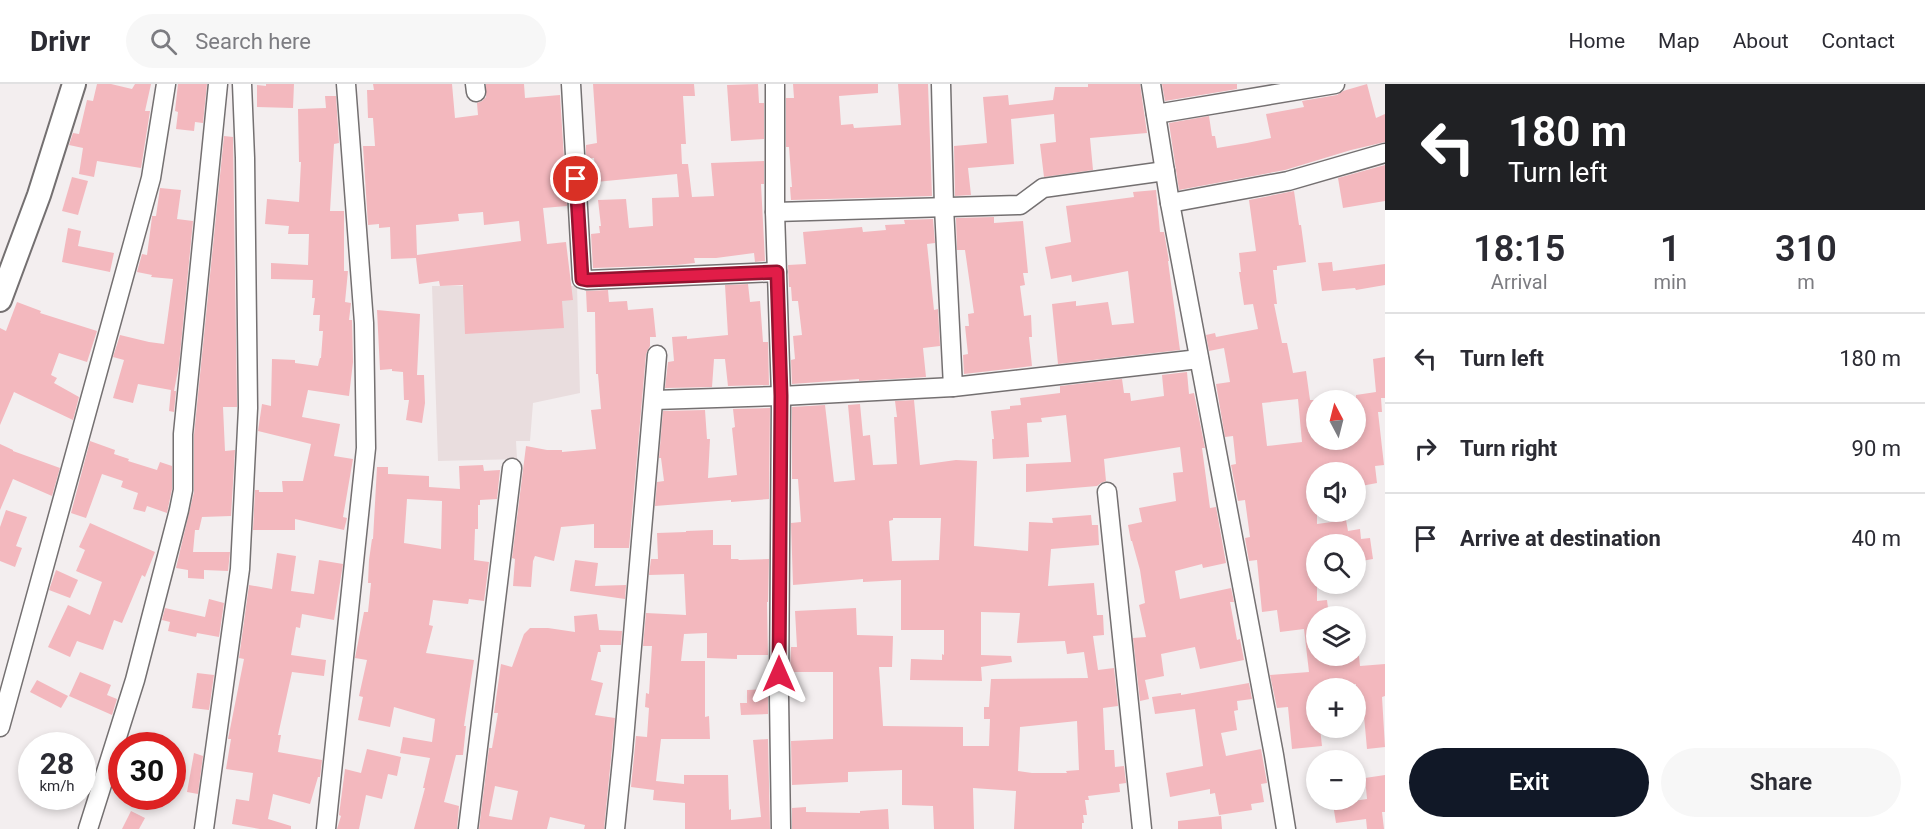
<!DOCTYPE html>
<html lang="en">
<head>
<meta charset="utf-8">
<style>
	body { margin:0; font-family:Roboto,sans-serif; background:#f7f7f7; color:#2b2b33; height:100vh; display:flex; flex-direction:column; font-size:22px; white-space:nowrap }
	* { box-sizing:border-box; margin:0 }
	p { font-size:20px; color:#7c7c81 }
	.icon { flex:none; width:33px; height:33px; fill:none; stroke:currentColor; stroke-width:2; stroke-linecap:round; stroke-linejoin:round }
	.map { position:relative; flex:1; overflow:hidden }
	.panel { display:flex; flex-direction:column; background:#fff; width:540px }
	.panel>* { flex:none }
	.guide { background:#202124; color:#fff; overflow:hidden }
	.needle { width:39px; rotate:353deg }
	.controls { position:absolute; left:1306px; top:306px; display:grid; gap:12px }
	.controls a { display:grid; place-items:center; width:60px; height:60px; border-radius:50%; background:#fff; box-shadow:0 3px 9px #0003; font-size:30px }
	.speed { position:absolute; left:18px; top:648px; display:flex; gap:12px; font-size:30px; font-weight:700; text-align:center }
	.speed>* { display:grid; place-content:center; width:78px; height:78px; border-radius:50%; background:#fff; box-shadow:0 3px 9px #0003; line-height:1 }
	.speed small { font-size:15px; font-weight:400 }
	.speed .limit { border:9px solid #d22; background:#fff; color:#111 }
	.pin { position:absolute; display:grid; place-items:center; width:51px; height:51px; color:#fff; margin:-26px; border:3px solid #fff; border-radius:50%; box-shadow:0 2px 6px #0007 }
	.me { position:absolute; width:66px; margin:-33px; rotate:0deg; stroke-linejoin:round; filter:drop-shadow(0 0 4px #0008) }
	.turn { display:flex; align-items:center; gap:21px; height:126px; padding:0 24px; font-size:27px }
	.turn .icon { width:78px; height:78px; stroke-width:2.5 }
	.turn b { display:block; font-size:42px; line-height:51px }
	.eta { display:flex; justify-content:space-evenly; align-items:center; height:102px; text-align:center }
	.eta b { font-size:36px; font-weight:600; line-height:42px }
	.primary-button { display:flex; gap:12px; margin-top:auto; padding:12px 24px }
	.primary-button a { flex:1; height:69px; border-radius:36px; background:#111827; color:#fff; font-size:24px; font-weight:600; line-height:69px; text-align:center }
	.primary-button a+a { background:#f7f7f7; color:#2b2b33 }
	ul { padding:0; list-style:none }
	li { display:flex; align-items:center; gap:18px; height:90px; padding:0 24px; border-top:2px solid #e1e1e2 }
	li div { flex:1 }
	li b { display:block; font-size:22px }
	li em { font-style:normal }
	header { display:flex; align-items:center; gap:36px; box-sizing:border-box; height:84px; padding:0 30px; background:#fff; border-bottom:2px solid #e1e1e2 }
	header strong { font-size:28px }
	nav { display:flex; gap:33px; margin-inline-start:auto; font-size:21px }
	.search { width:420px; height:54px; background:#f7f7f7; display:flex; align-items:center; gap:15px; box-sizing:border-box; padding:0 21px; border-radius:33px; color:#7c7c81; font-size:22px }
	main { display:flex; flex:1; min-height:0 }
	.map>svg:first-child { display:block }
	.built { fill:#e9ddde }
	.building { fill:#f3b8be; fill-rule:evenodd }
	.lines { fill:none; stroke-linecap:round; stroke-linejoin:round }
	.minor-casing { stroke:#747071; stroke-width:21 }
	.tertiary-casing { stroke:#747071; stroke-width:26 }
	.minor { stroke:#fff; stroke-width:18 }
	.tertiary { stroke:#fff; stroke-width:22 }
	.route-casing { stroke:#92132f; stroke-width:15 }
	.route { stroke:#e11d48; stroke-width:10 }
</style>
</head>
<body>
<header>
<strong>Drivr</strong>
<div class="search"><svg class="icon" aria-label="search" viewBox="0 0 24 24"><circle cx="10" cy="10" r="6"/><path d="M15 15l6 6"/></svg>Search here</div>
<nav><a>Home</a><a>Map</a><a>About</a><a>Contact</a></nav>
</header>
<main>
<div class="map">
<svg width="1385" height="745" viewBox="0 0 1385 745">
	<rect width="100%" height="100%" fill="#f3eeef"/>
	<polygon class="built" points="432,202 577,202 580,309 533,319 530,357 516,357 517,375 438,377"/>
	<g class="building">
		<polygon points="97,0 111,0 132,5 135,0 151,0 145,27 150,27 141,84 97,77 94,93 79,90 83,64 69,61 73,49 79,50 87,16 93,17"/>
		<polygon points="178,0 207,0 203,39 195,38 194,47 176,45 178,28 175,27"/>
		<polygon points="266,0 294,0 293,24 257,23 257,1 266,2"/>
		<path d="M373 0H452L455 34 478 31 477 19 482 17 486 13V0H524L525 14 560 11 567 122 543 124 547 160 566 158 573 216 562 217 564 244 465 250 463 201 440 202 439 197 419 200 416 174 391 175 390 143 379 144V140L368 141 363 62H375L373 34H368L367 6H374ZM483 128 484 141 519 137 521 157 417 171 416 141 459 137 458 130Z"/>
		<polygon points="593,0 694,0 695,12 683,12 686,60 681,60 682,80 688,80 692,113 714,112 711,79 764,77 764,100 761,100 765,177 755,178 754,169 716,174 694,174 695,179 676,181 593,184 591,150 600,149 599,142 601,142 598,116 626,115 629,144 653,142 652,114 679,113 677,90 596,98 594,74 586,75 586,61 597,59"/>
		<polygon points="758,0 759,19 764,19 764,55 731,57 727,1"/>
		<polygon points="793,0 878,0 878,9 839,12 841,41 853,40 854,44 901,41 898,0 928,0 932,112 791,116 790,103 792,103 789,63 786,63 786,14 794,14"/>
		<polygon points="1088,0 1140,0 1147,49 1090,54 1093,86 1044,93 1040,60 1056,58 1054,30 1011,35 1014,80 968,84 971,111 955,112 954,62 987,59 983,13 1008,11 1009,21 1053,16 1055,3 1088,3"/>
		<polygon points="1162,0 1237,0 1237,5 1165,17"/>
		<polygon points="1367,0 1376,34 1385,30 1385,58 1351,66 1285,86 1179,106 1169,39 1209,32 1212,52 1215,52 1217,64 1247,59 1271,54 1266,30 1304,23 1302,17 1337,11 1343,7"/>
		<polygon points="325,12 336,12 339,59 334,60 330,127 344,127 344,187 348,187 345,218 351,219 349,236 352,236 353,278 349,312 308,306 302,333 340,340 334,372 353,375 343,433 347,434 344,446 295,435 295,446 253,446 255,406 259,406 259,408 283,408 282,397 303,397 311,360 258,347 262,320 271,322 272,275 295,276 295,279 318,282 320,274 321,274 323,247 319,247 320,231 313,231 315,214 312,214 313,196 271,195 271,179 308,181 309,150 288,150 289,142 265,140 267,115 299,118 301,78 299,78 298,25 326,24"/>
		<polygon points="224,52 233,53 237,323 223,323 225,367 235,366 231,432 202,433 199,446 195,446 193,468 230,468 228,487 204,486 204,495 188,494 188,486 176,484 194,408 194,351"/>
		<polygon points="1385,81 1385,117 1343,124 1338,94"/>
		<polygon points="72,93 88,97 78,131 62,127"/>
		<polygon points="160,104 181,106 177,135 193,137 179,281 174,307 176,307 174,328 169,327 171,306 138,300 133,319 113,314 124,276 113,273 120,251 149,258 164,260 173,195 151,193 152,191 137,188 142,170 147,171 152,133 152,132 156,132"/>
		<polygon points="1156,106 1160,148 1164,148 1169,177 1168,177 1180,266 1058,280 1052,220 1076,217 1076,222 1108,218 1112,241 1134,239 1128,187 1072,198 1071,191 1051,195 1045,163 1071,158 1066,122 1134,113 1133,108"/>
		<path d="M1294 107 1299 141H1301L1306 178 1277 182V186H1273L1277 220H1274L1282 259H1287L1293 289 1306 287 1310 316H1314L1318 357 1356 356V311L1376 308 1373 275 1385 273V314H1381L1382 328H1378L1384 381 1375 382 1377 399 1356 403V388H1317V440L1346 436 1348 447 1360 445 1361 455 1370 454 1373 475 1356 478V460H1317V517L1327 516 1329 532H1317V572H1359L1360 582 1385 580V612L1382 613 1385 663 1367 665 1363 621 1356 622V600L1317 604V644H1320L1322 662 1292 665 1288 623 1277 624 1270 591 1309 588 1304 545 1280 548 1277 526 1262 528 1257 476 1249 477 1245 454 1250 453 1245 416 1238 417 1231 381 1236 380 1233 352 1225 353 1216 300 1230 298 1224 264 1209 267 1206 251 1215 249 1216 253 1258 245 1253 220 1244 221 1239 188H1241L1239 169 1256 167 1249 116ZM1298 315 1302 358 1267 362 1262 319Z"/>
		<polygon points="994,133 994,139 1023,137 1028,189 1023,189 1025,201 1020,202 1024,232 1031,231 1032,253 1029,253 1032,282 964,290 963,271 968,270 965,242 969,242 968,230 974,229 965,166 957,166 956,134"/>
		<polygon points="933,135 935,159 927,160 934,226 938,225 940,262 923,264 926,293 859,297 859,295 792,300 791,276 795,275 793,252 802,251 798,217 792,217 791,203 789,203 788,181 806,180 803,148 862,143 863,148 886,146 885,141 905,140 904,136"/>
		<polygon points="68,144 81,147 78,162 114,169 110,188 62,178"/>
		<polygon points="1332,178 1333,187 1385,180 1385,201 1356,206 1355,204 1322,207 1318,179"/>
		<polygon points="748,200 750,218 760,217 763,258 768,258 769,301 728,302 725,275 714,275 712,303 665,304 668,278 674,277 672,253 687,252 687,255 728,251 725,201"/>
		<polygon points="608,206 609,218 627,217 628,226 653,224 656,253 650,253 650,262 646,270 629,464 594,464 594,440 561,443 554,477 535,472 533,477 531,503 513,502 515,475 512,474 526,362 547,366 562,366 562,368 596,365 591,326 601,325 598,290 596,290 595,228 587,228 586,207"/>
		<polygon points="17,218 41,227 40,229 97,247 87,278 59,269 51,291 57,294 54,299 79,313 73,336 14,308 0,341 0,244 6,247"/>
		<polygon points="377,226 420,230 417,291 424,291 425,319 422,339 406,336 409,316 404,316 403,288 392,287 392,285 380,286"/>
		<polygon points="1187,288 1189,310 1194,309 1205,364 1202,364 1210,424 1216,423 1226,479 1203,484 1202,480 1175,487 1180,515 1231,504 1234,518 1230,518 1237,556 1240,555 1244,576 1200,585 1195,563 1161,570 1164,592 1145,596 1149,615 1140,617 1133,554 1146,553 1139,521 1145,519 1140,486 1132,457 1131,457 1128,441 1142,438 1139,424 1176,417 1173,389 1183,388 1180,363 1104,375 1106,397 1101,399 1097,402 1026,408 1026,380 1071,378 1066,331 1041,334 1042,338 1027,339 1029,373 993,375 992,355 994,355 991,327 1010,325 1010,322 1021,321 1020,314 1060,309 1060,302 1122,295 1124,309 1130,309 1131,317 1164,312 1162,291"/>
		<path d="M914 316 920 381 956 376 977 377 974 462 1028 467 1029 438 1053 439 1052 434 1091 431 1092 441H1098L1099 461 1051 465 1048 502 1094 499 1097 531H1103L1104 551 1093 552 1098 586 1114 584 1118 622 1103 624 1105 666H1114L1115 683 1124 682 1126 699 1119 700 1120 708 1088 712 1089 716H1085L1087 731H1083L1084 739H1082V745H1014L1016 707 973 704 974 745H934L933 722 902 721V686L848 688V698L792 701 791 657 833 655V588H790L791 563H797L795 527 856 524 857 551 893 552 892 583H879L883 642 963 643V662H989L990 635H984V623H989L991 595 1088 594 1084 568 1067 570 1065 557 1017 559 1020 529 981 528V571L1011 572 1012 578 981 583 982 597 910 596 911 575 942 576V570L944 571V546H901V496L863 498V495L793 501 791 439 801 438 798 395H792V323L825 321 834 398 855 396 848 321 860 320 863 352 870 351 873 381 897 380 894 333H897L895 317ZM893 434H941L939 476 892 477 889 437 893 436ZM1077 637 1079 686 1066 687 1067 689H1032L1018 687 1020 643Z"/>
		<polygon points="770,324 769,415 731,418 731,416 655,422 657,398 664,397 661,374 659,374 663,327 705,326 707,355 710,355 708,394 737,391 732,344 735,343 733,325"/>
		<polygon points="90,357 115,366 114,370 129,375 128,377 157,386 160,378 172,382 172,405 167,429 147,422 145,428 133,425 138,409 121,403 123,397 102,390 86,434 71,429"/>
		<polygon points="0,360 13,366 13,367 60,384 52,412 13,395 0,426"/>
		<path d="M483 381 484 387 500 386 497 415 480 416V421H478V445H475L474 476 489 478 484 517 469 515 468 520 433 516 429 541 433 542 426 569 474 576 464 642H466L463 671H456L444 718 459 722 457 745H414L425 704H423L430 674 400 669 403 653 432 658 435 635 394 623 390 643 358 636 363 613 359 612 367 576 355 574 364 528H368L371 499H368L369 476 372 455H373L377 383H388V390L429 392V403L460 405 459 382ZM407 415 442 417 441 465 404 459Z"/>
		<polygon points="6,426 27,433 16,462 22,464 15,483 0,477 0,443"/>
		<polygon points="90,439 155,468 145,493 142,491 122,539 114,536 103,566 77,557 70,573 48,563 68,521 90,531 102,498 76,487 85,466 79,463"/>
		<polygon points="713,446 713,461 731,461 731,475 738,475 739,476 769,475 768,518 767,518 768,571 737,571 737,575 707,574 707,549 684,550 681,577 705,577 705,633 709,632 710,655 661,655 656,697 684,700 684,691 728,691 729,726 731,725 731,736 761,733 753,656 768,655 770,745 685,745 685,719 653,716 654,706 631,703 636,652 647,653 649,624 645,623 646,609 649,610 652,562 643,562 646,529 686,531 684,490 649,491 651,475 658,475 657,449 686,448 686,447"/>
		<polygon points="277,469 296,472 291,507 314,510 319,476 343,480 334,536 302,530 300,544 296,543 291,571 326,576 324,592 292,588 278,651 281,651 278,668 322,676 320,693 318,693 310,720 273,710 268,735 291,742 291,745 260,745 232,740 236,715 249,717 253,689 226,685 231,655 228,655 244,575 239,574 249,501 272,505"/>
		<polygon points="575,476 598,479 595,502 626,501 625,515 570,507"/>
		<polygon points="56,486 78,496 70,514 49,506"/>
		<polygon points="209,515 224,519 219,553 197,549 196,553 168,547 170,538 162,536 165,524 205,533"/>
		<path d="M597 530 599 546 622 547 621 561H600L601 568H598L591 596 603 599 595 631 615 634 604 745H584L585 741 550 733 547 745H479L489 664H492L498 629H494L501 580 512 583 524 550 530 544H548L575 548 574 532ZM495 702 518 707 512 736 489 732Z"/>
		<polygon points="80,588 111,601 107,611 117,615 112,631 69,612"/>
		<polygon points="197,589 214,591 209,626 192,624"/>
		<polygon points="37,596 68,612 61,624 30,608"/>
		<polygon points="1249,599 1252,615 1237,617 1238,626 1234,627 1237,646 1221,649 1226,672 1261,665 1267,699 1261,700 1264,718 1251,720 1252,726 1219,731 1215,709 1210,710 1210,705 1170,713 1166,689 1203,682 1195,625 1155,630 1152,613 1181,609 1181,611"/>
		<polygon points="768,605 768,630 741,631 740,619 747,619 747,606"/>
		<polygon points="367,665 401,673 397,692 388,690 382,715 366,711 359,745 337,745 341,732 339,731 345,685 361,689"/>
		<polygon points="194,669 203,672 198,710 187,708"/>
		<polygon points="1385,691 1385,728 1382,728 1384,745 1367,745 1366,735 1336,739 1333,720 1367,715 1365,694"/>
		<polygon points="806,723 806,728 860,729 860,727 888,725 889,745 792,745 792,724"/>
		<polygon points="131,727 145,734 139,745 122,745"/>
		<polygon points="1221,732 1222,745 1178,745 1178,737"/>
	</g>
	<g class="lines">
		<g class="minor-casing">
			<g id="minor">
				<polyline points="475,0 476,8"/>
				<polyline points="571,0 582,195 587,196 777,188"/>
				<polyline points="775,0 775,128 781,312 779,612 781,745"/>
				<polyline points="941,0 944,123 953,303"/>
				<polyline points="1151,0 1170,119 1274,671 1286,745"/>
				<polyline points="1156,30 1335,0"/>
				<polyline points="1170,119 1288,97 1385,69"/>
				<polyline points="775,128 1020,121 1043,104 1165,87"/>
				<polyline points="654,316 781,312 953,303 1199,275"/>
				<polyline points="1107,408 1142,745"/>
				<polyline points="0,643 151,94 166,0"/>
				<polyline points="88,745 135,596 179,426 183,406 183,350 218,0"/>
				<polyline points="204,745 240,485 248,324 245,74 242,0"/>
				<polyline points="326,745 366,364 364,239 346,0"/>
				<polyline points="468,745 512,384"/>
				<polyline points="615,745 623,667 657,271"/>
			</g>
		</g>
		<g class="tertiary-casing">
			<polyline id="tertiary" points="0,216 39,111 74,0"/>
		</g>
		<use href="#minor" class="minor"/>
		<use href="#tertiary" class="tertiary"/>
	</g>
	<g class="lines">
		<g class="route-casing">
			<polyline id="route" points="576,95 582,195 587,196 777,188 781,312 779,590"/>
		</g>
		<use href="#route" class="route"/>
	</g>
</svg>
<div class="controls">
<a><svg class="needle" viewBox="-14 -14 28 28"><path d="M0-13l5 13h-10z" fill="#e53935"/><path d="M0 13l5-13h-10z" fill="#7c7c81"/></svg></a>
<a><svg class="icon" aria-label="sound" viewBox="0 0 24 24"><path d="M4 9h4l5-4v14l-5-4H4zM17 9q2 3 0 6"/></svg></a>
<a><svg class="icon" aria-label="search" viewBox="0 0 24 24"><circle cx="10" cy="10" r="6"/><path d="M15 15l6 6"/></svg></a>
<a><svg class="icon" aria-label="layers" viewBox="0 0 24 24"><path d="M12 4l9 5-9 5-9-5zM3 14l9 5 9-5"/></svg></a>
<a>+</a>
<a>−</a>
</div>
<div class="speed"><div>28<small>km/h</small></div><div class="limit">30</div></div>
<div class="pin" style="left:576px;top:95px;background:#d93025"><svg class="icon" aria-label="arrive" viewBox="0 0 24 24"><path d="M6 21V4h12l-3 4 3 4H6"/></svg></div>
<svg class="me" style="left:779px;top:590px" viewBox="-20 -20 40 40"><path d="M0-17L14 15 0 8-14 15z" fill="#e11d48" stroke="#fff" stroke-width="4"/></svg>
</div>
<section class="panel">
<div class="guide">
<div class="turn"><svg class="icon" aria-label="left" viewBox="0 0 24 24"><path d="M17 20v-9H6M10 6l-5 5 5 5"/></svg><div><b>180 m</b>Turn left</div></div>
</div>
<div class="eta">
<div><b>18:15</b><p>Arrival</p></div>
<div><b>1</b><p>min</p></div>
<div><b>310</b><p>m</p></div>
</div>
<ul>
<li><svg class="icon" aria-label="left" viewBox="0 0 24 24"><path d="M17 20v-9H6M10 6l-5 5 5 5"/></svg><div><b>Turn left</b></div><em>180 m</em></li>
<li><svg class="icon" aria-label="right" viewBox="0 0 24 24"><path d="M7 20v-9h11M14 6l5 5-5 5"/></svg><div><b>Turn right</b></div><em>90 m</em></li>
<li><svg class="icon" aria-label="arrive" viewBox="0 0 24 24"><path d="M6 21V4h12l-3 4 3 4H6"/></svg><div><b>Arrive at destination</b></div><em>40 m</em></li>
</ul>
<div class="primary-button"><a>Exit</a><a>Share</a></div>
</section>
</main>
</body>
</html>
